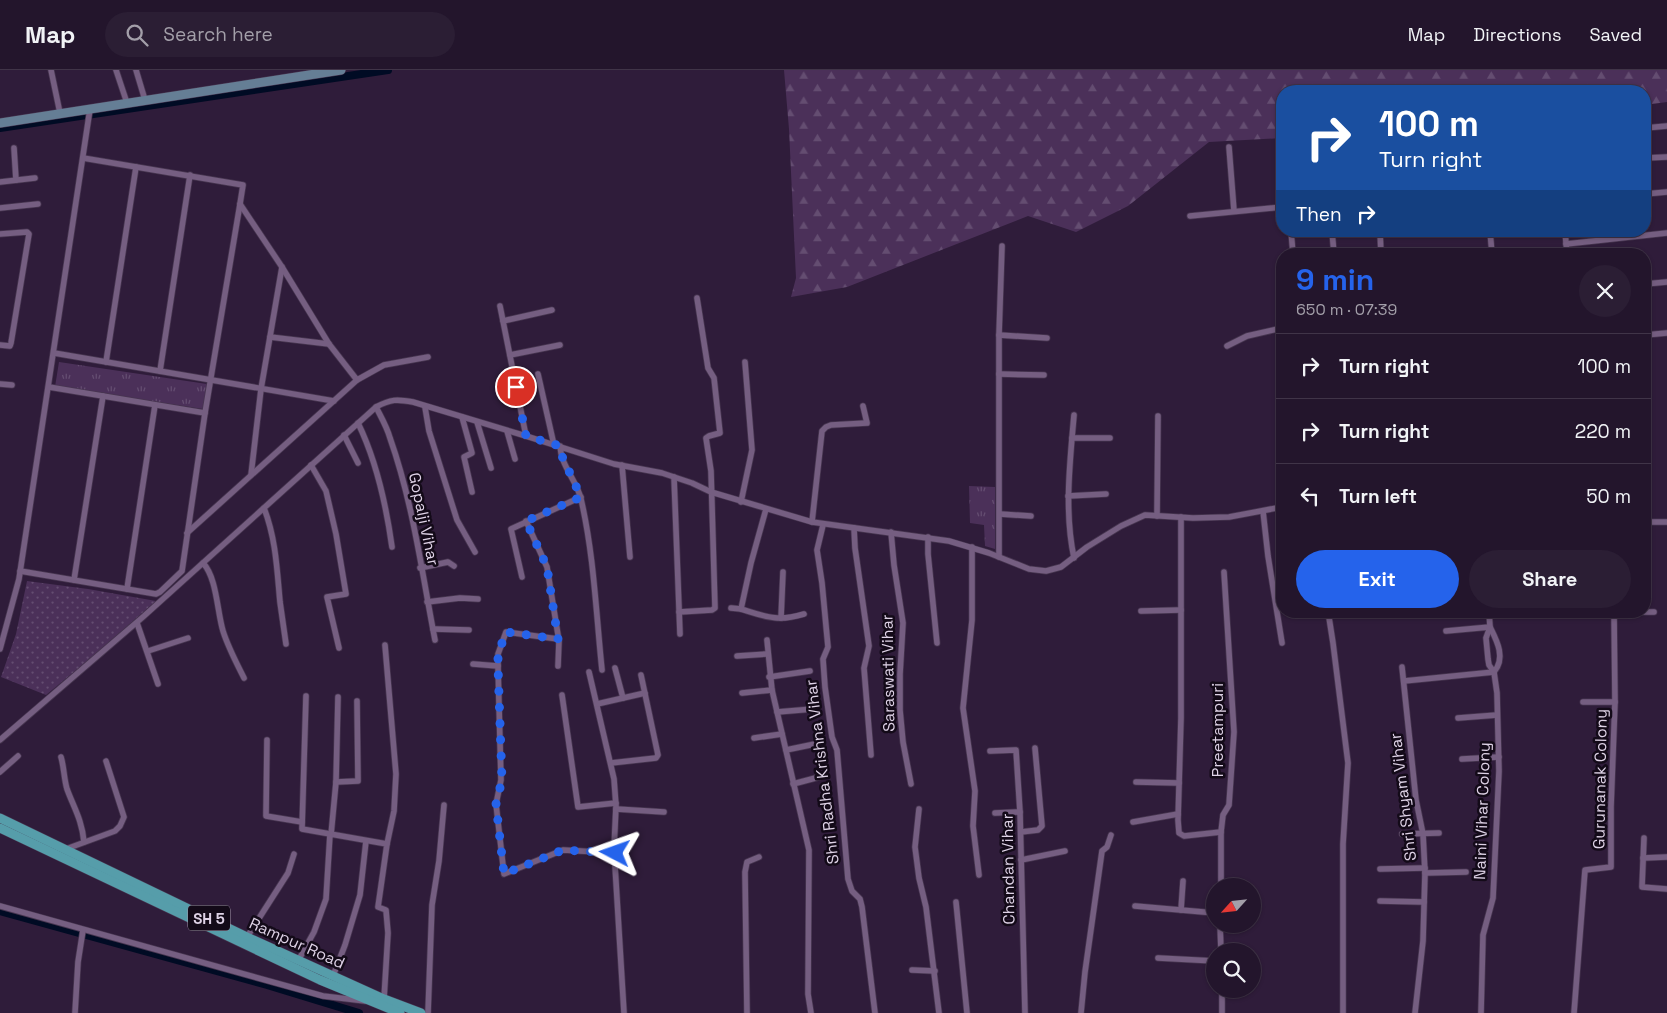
<!DOCTYPE html>
<html lang="en">
<head>
<meta charset="utf-8">
<style>
	body { margin:0; font-family:"Space Grotesk",sans-serif; background:#2b1e34; color:#f1f3f6; height:100vh; display:flex; flex-direction:column; font-size:19px; white-space:nowrap }
	* { box-sizing:border-box; margin:0 }
	p { font-size:16px; color:#a39fa9 }
	.icon { flex:none; width:28px; height:28px; fill:none; stroke:currentColor; stroke-width:2; stroke-linecap:round; stroke-linejoin:round }
	.map { position:relative; flex:1; overflow:hidden }
	.side { position:absolute; left:1276px; top:178px; width:375px; height:370px; display:flex; flex-direction:column; background:#23152c; border-radius:20px; box-shadow:0 1px 4px #0004,0 0 0 1px #403448 }
	.side>* { flex:none }
	.hud { position:absolute; left:1276px; top:15px; width:375px; height:152px; border-radius:20px; box-shadow:0 1px 4px #0004,0 0 0 1px #403448; background:#1a4fa0; color:#fff; overflow:hidden }
	.needle { width:32px; rotate:243deg }
	.buttons { position:absolute; left:1206px; top:808px; display:grid; gap:10px }
	.buttons a { display:grid; place-items:center; width:55px; height:55px; border-radius:50%; background:#23152c; box-shadow:0 1px 4px #0004,0 0 0 1px #403448; font-size:25px }
	.pin { position:absolute; display:grid; place-items:center; width:42px; height:42px; color:#fff; margin:-21px; border:2px solid #fff; border-radius:50%; box-shadow:0 1px 5px #0007 }
	.me { position:absolute; width:55px; margin:-28px; rotate:274deg; stroke-linejoin:round; filter:drop-shadow(0 0 4px #0008) }
	.turn { display:flex; align-items:center; gap:18px; height:105px; padding:0 20px; font-size:22px }
	.turn .icon { width:65px; height:65px; stroke-width:2.5 }
	.turn b { display:block; font-size:35px; line-height:42px }
	.then { display:flex; align-items:center; height:48px; padding:0 20px; background:#0003; gap:10px; font-size:19px }
	.round { display:grid; place-items:center; flex:none; width:52px; height:52px; border-radius:26px; background:#2b1e34 }
	.summary { display:flex; align-items:center; justify-content:space-between; height:85px; padding:0 20px }
	h1 { font-size:30px; font-weight:600; line-height:38px; color:#2563eb }
	.cta { display:flex; gap:10px; margin-top:auto; padding:10px 20px }
	.cta a { flex:1; height:58px; border-radius:30px; background:#2563eb; color:#fff; font-size:20px; font-weight:600; line-height:58px; text-align:center }
	.cta a+a { background:#2b1e34; color:#f1f3f6 }
	ul { padding:0; list-style:none }
	li { display:flex; align-items:center; gap:15px; height:65px; padding:0 20px; border-top:1px solid #403448 }
	li div { flex:1 }
	li b { display:block; font-size:19px }
	li em { font-style:normal }
	header { display:flex; align-items:center; gap:30px; box-sizing:border-box; height:70px; padding:0 25px; background:#23152c; border-bottom:1px solid #403448 }
	header strong { font-size:24px }
	nav { display:flex; gap:28px; margin-inline-start:auto; font-size:18px }
	.search { width:350px; height:45px; background:#2b1e34; display:flex; align-items:center; gap:12px; box-sizing:border-box; padding:0 18px; border-radius:28px; color:#a39fa9; font-size:19px }
	.map>svg:first-child { display:block }
	.grass { fill:url(#grass-dots) }
	.forest { fill:url(#forest-firs) }
	.park { fill:url(#park-tufts) }
	.lines { fill:none; stroke-linecap:round; stroke-linejoin:round }
	.canal { stroke:#000b24; stroke-width:8 }
	.minor-casing { stroke:#473650; stroke-width:7 }
	.secondary-casing { stroke:#473650; stroke-width:10 }
	.primary-casing { stroke:#473650; stroke-width:10 }
	.minor { stroke:#755e81; stroke-width:5.5 }
	.secondary { stroke:#657e95; stroke-width:9 }
	.primary { stroke:#569daa; stroke-width:9 }
	.route { stroke:#2563eb; stroke-width:9; stroke-dasharray:0 16.2 }
	.labels { text-anchor:middle; dominant-baseline:central; stroke-width:5; stroke-linejoin:round; paint-order:stroke }
	.shield { fill:#130a18; stroke:#a196a8; stroke-width:1 }
	.shield-label { font-size:15px; font-weight:bold; fill:#ded2e6 }
	.street-label { font-size:16px; fill:#ded2e6; stroke:#130a18 }
</style>
</head>
<body>
<header>
<strong>Map</strong>
<div class="search"><svg class="icon" aria-label="search" viewBox="0 0 24 24"><circle cx="10" cy="10" r="6"/><path d="M15 15l6 6"/></svg>Search here</div>
<nav><a>Map</a><a>Directions</a><a>Saved</a></nav>
</header>
<div class="map">
<svg width="1667" height="943" viewBox="0 0 1667 943">
	<defs>
		<pattern id="grass-dots" width="8" height="8" patternUnits="userSpaceOnUse" patternTransform="scale(1.25)"><rect width="8" height="8" fill="#4b3059"/><path d="M2 2h.1M6 6h.1" fill="none" stroke="#644d71" stroke-width="1.8" stroke-linecap="round"/></pattern>
		<pattern id="forest-firs" width="22" height="20" patternUnits="userSpaceOnUse" patternTransform="scale(1.25)"><rect width="22" height="20" fill="#4b3059"/><path d="M5 1l3.5 6h-7zM16 11l3.5 6h-7z" fill="#644d71"/></pattern>
		<pattern id="park-tufts" width="24" height="20" patternUnits="userSpaceOnUse" patternTransform="scale(1.25)"><rect width="24" height="20" fill="#4b3059"/><path d="M3 7l-1-3M5 7V3M7 7l1-3M15 17l-1-3M17 17v-4M19 17l1-3" fill="none" stroke="#644d71"/></pattern>
	</defs>
	<rect width="100%" height="100%" fill="#2f1c3a"/>
	<polygon class="grass" points="27,511 88,519 156,531 85,593 46,625 1,607 16,564"/>
	<polygon class="forest" points="784,0 1667,0 1667,32 1645,35 1645,21 1282,21 1282,68 1209,72 1128,136 1076,162 1028,146 847,217 791,227 796,208 789,59"/>
	<g class="park">
		<polygon points="59,292 207,314 203,339 55,317"/>
		<polygon points="969,416 995,417 995,479 985,476 984,455 970,453"/>
	</g>
	<g class="lines">
		<g class="canal">
			<polyline points="0,58 388,0"/>
			<polyline points="0,841 267,915 359,943"/>
		</g>
		<g class="minor-casing">
			<g id="minor">
				<polyline points="51,0 60,43"/>
				<polyline points="116,0 127,33"/>
				<polyline points="136,0 145,30"/>
				<polyline points="1645,58 1667,56"/>
				<polyline points="1229,77 1234,141"/>
				<polyline points="14,78 16,110"/>
				<polyline points="1645,88 1667,87"/>
				<polyline points="0,112 35,108"/>
				<polyline points="1645,124 1667,122"/>
				<polyline points="240,134 282,197 329,274 357,310"/>
				<polyline points="0,138 38,134"/>
				<polyline points="1190,146 1282,137"/>
				<polyline points="1291,161 1293,184"/>
				<polyline points="1332,161 1334,184"/>
				<polyline points="1380,161 1381,184"/>
				<polyline points="1490,161 1492,184"/>
				<polyline points="1565,161 1567,184"/>
				<polyline points="0,164 27,162 29,164 11,273 10,276 0,275"/>
				<polyline points="1566,174 1667,163"/>
				<polyline points="1645,214 1667,212"/>
				<polyline points="500,236 526,366"/>
				<polyline points="503,251 552,240"/>
				<polyline points="999,265 1047,268"/>
				<polyline points="1645,265 1667,263"/>
				<polyline points="270,267 329,274"/>
				<polyline points="1227,276 1247,266 1282,258"/>
				<polyline points="54,283 334,331"/>
				<polyline points="510,285 560,275"/>
				<polyline points="106,292 136,97"/>
				<polyline points="160,301 190,105"/>
				<polyline points="538,304 554,375"/>
				<polyline points="999,304 1044,305"/>
				<polyline points="0,314 12,315"/>
				<polyline points="49,317 205,343"/>
				<path d="M376 337C381 347 387 357 390 368 413 433 422 503 435 570"/>
				<polyline points="425,337 429,361 457,450 475,482"/>
				<path d="M1074 345C1070 392 1064 441 1074 488"/>
				<polyline points="462,347 472,383 464,387 472,422"/>
				<polyline points="477,352 491,398"/>
				<path d="M358 353C377 392 386 434 392 477"/>
				<polyline points="507,361 515,389"/>
				<polyline points="344,365 358,393"/>
				<polyline points="1072,368 1110,368"/>
				<path d="M560 376C561 396 577 411 581 429 594 485 596 543 602 600"/>
				<polyline points="311,395 326,421 336,464 346,524 327,527 339,578"/>
				<polyline points="622,395 630,487"/>
				<polyline points="251,405 261,319 282,197"/>
				<polyline points="674,407 680,564"/>
				<polyline points="1068,426 1106,424"/>
				<polyline points="741,432 752,380 745,292"/>
				<path d="M264 438C276 469 277 500 280 532 282 546 284 560 286 574"/>
				<path d="M766 439 751 493 741 539C767 547 777 552 804 544"/>
				<polyline points="1263,441 1268,486 1282,573"/>
				<polyline points="1000,444 1031,446"/>
				<polyline points="1157,446 1158,346"/>
				<polyline points="1181,447 1181,648 1178,750 1179,763 1184,766 1221,762"/>
				<polyline points="526,451 547,497 559,571 558,596"/>
				<polyline points="812,452 822,361 826,357 831,355 867,353 863,336"/>
				<polyline points="1645,452 1667,452"/>
				<polyline points="823,455 817,480 822,513 828,577 823,589 825,617 832,667 837,680 848,809 852,821 860,829 862,837 875,943"/>
				<polyline points="854,458 855,478 869,576 864,598 871,685"/>
				<polyline points="891,462 894,495 903,553 900,604 900,640 903,672 911,714"/>
				<polyline points="187,463 357,310 384,295 428,287"/>
				<polyline points="928,467 928,484 937,573"/>
				<polyline points="972,477 972,550 963,638 975,721 973,756 979,805"/>
				<polyline points="999,487 999,265 1002,176"/>
				<path d="M203 493C217 508 217 541 223 561 228 577 236 592 244 608"/>
				<polyline points="420,498 448,492 454,496"/>
				<polyline points="20,501 156,524 160,522 182,501 205,343 240,134 243,115 83,88"/>
				<polyline points="522,507 511,459 581,427"/>
				<polyline points="74,510 103,326"/>
				<polyline points="127,519 155,335"/>
				<polyline points="427,532 460,528 478,529"/>
				<polyline points="731,538 741,539"/>
				<polyline points="1141,541 1181,540"/>
				<polyline points="1328,541 1333,573 1348,693 1343,774 1343,943"/>
				<polyline points="679,542 712,540 715,538 711,401 706,368 709,366 720,363 714,308 708,298 697,228"/>
				<polyline points="1614,542 1654,542"/>
				<polyline points="781,548 783,502"/>
				<polyline points="137,553 158,614"/>
				<polyline points="433,559 469,560"/>
				<polyline points="558,569 506,562 498,584 498,596 501,710 496,734 504,804 563,780 615,783"/>
				<polyline points="767,570 772,620 809,780 808,924 811,943"/>
				<polyline points="385,575 396,704 394,741 387,774"/>
				<polyline points="0,579 19,509 90,39"/>
				<polyline points="148,581 188,568"/>
				<polyline points="737,586 767,584"/>
				<polyline points="473,594 498,596"/>
				<polyline points="1402,597 1416,730 1423,764 1425,803 1423,871 1415,943"/>
				<polyline points="615,598 623,628"/>
				<polyline points="589,602 614,709 616,736 614,779 624,943"/>
				<polyline points="769,607 810,601"/>
				<path d="M1404 611 1494 602C1506 588 1497 571 1490 557L1446 561"/>
				<polyline points="742,623 772,620"/>
				<polyline points="562,625 578,737 616,733"/>
				<polyline points="306,626 302,759 387,774 378,837 386,840 388,863 384,929"/>
				<polyline points="1583,632 1615,632"/>
				<polyline points="597,634 645,623"/>
				<polyline points="777,642 813,639"/>
				<polyline points="1458,648 1497,645"/>
				<polyline points="754,668 782,664"/>
				<path d="M0 670 144 546 376 337C391 329 397 329 413 332L526 366 614 394 662 403 692 413 711 422 812 452 949 471 989 483 1029 499 1046 501 1061 497 1087 477 1121 456 1145 445 1193 448 1229 447 1282 437"/>
				<polyline points="267,670 266,746 302,752"/>
				<polyline points="786,680 815,674"/>
				<polyline points="990,681 1016,680 1020,742 1025,943"/>
				<path d="M61 687C64 697 64 709 67 719 74 738 82 750 84 772"/>
				<polyline points="1462,689 1499,687"/>
				<polyline points="611,693 656,688 658,685 641,605"/>
				<polyline points="0,702 18,686"/>
				<polyline points="336,712 358,711 357,631"/>
				<polyline points="1136,712 1179,713"/>
				<polyline points="793,714 823,706"/>
				<polyline points="616,739 664,742"/>
				<polyline points="919,739 915,777 919,808 926,837 939,943"/>
				<polyline points="995,743 1020,742"/>
				<polyline points="1133,752 1178,744"/>
				<polyline points="1021,762 1038,760 1042,756 1035,678"/>
				<polyline points="1402,764 1439,763"/>
				<polyline points="331,765 336,712 338,627"/>
				<polyline points="1644,768 1642,817 1667,819"/>
				<polyline points="66,779 115,761 120,756 124,747 106,691"/>
				<polyline points="1643,788 1667,787"/>
				<polyline points="1021,790 1065,781"/>
				<polyline points="1380,799 1425,798"/>
				<polyline points="1425,803 1466,802"/>
				<polyline points="1221,816 1221,762 1223,745 1229,735 1234,662 1224,502"/>
				<polyline points="1380,831 1424,832"/>
				<polyline points="956,832 967,943"/>
				<polyline points="0,836 323,926 365,931"/>
				<polyline points="1135,836 1215,843"/>
				<polyline points="1181,840 1183,811"/>
				<polyline points="1220,854 1221,881"/>
				<polyline points="247,867 288,803 294,784"/>
				<polyline points="1158,888 1215,891"/>
				<polyline points="298,891 314,862 326,829 330,764"/>
				<polyline points="912,900 935,901"/>
				<polyline points="333,906 345,875 360,825 366,771"/>
				<polyline points="75,943 78,892 83,860"/>
				<polyline points="428,943 432,835 439,791 444,735"/>
				<polyline points="747,943 745,802 747,792 759,787"/>
				<polyline points="1081,943 1085,902 1102,781 1107,777 1111,765"/>
				<polyline points="1222,943 1222,919"/>
				<polyline points="1481,943 1483,865 1493,828 1499,701 1497,623 1494,602 1489,595 1488,589 1486,568 1490,557 1489,541"/>
				<polyline points="1574,943 1585,800 1611,797 1611,737 1615,632 1614,541"/>
			</g>
		</g>
		<g class="secondary-casing">
			<polyline id="secondary" points="0,53 341,0"/>
		</g>
		<g class="primary-casing">
			<g id="primary">
				<polyline points="0,748 247,867 384,929 421,943"/>
				<polyline points="0,758 320,910 400,943"/>
			</g>
		</g>
		<use href="#minor" class="minor"/>
		<use href="#secondary" class="secondary"/>
		<use href="#primary" class="primary"/>
	</g>
	<g class="lines">
		<polyline class="route" points="516,317 526,366 560,376 561,384 581,427 526,451 547,497 558,569 506,562 498,584 498,596 502,710 496,734 504,804 563,780 615,783"/>
	</g>
	<g class="labels">
		<rect class="shield" x="188" y="835.5" width="42" height="25" rx="4"/>
		<g class="shield-label">
			<text x="209" y="848">SH 5</text>
		</g>
		<g class="street-label">
			<text transform="translate(424 449) rotate(78)">Gopalji Vihar</text>
			<text transform="translate(888 603) rotate(-91)">Saraswati Vihar</text>
			<text transform="translate(1217 660) rotate(-90)">Preetampuri</text>
			<text transform="translate(822 702) rotate(-97)">Shri Radha Krishna Vihar</text>
			<text transform="translate(1600 709) rotate(-89)">Gurunanak Colony</text>
			<text transform="translate(1403 727) rotate(-97)">Shri Shyam Vihar</text>
			<text transform="translate(1482 741) rotate(-88)">Naini Vihar Colony</text>
			<text transform="translate(1008 799) rotate(-91)">Chandan Vihar</text>
			<text transform="translate(297 873) rotate(24)">Rampur Road</text>
		</g>
	</g>
</svg>
<div class="buttons">
<a><svg class="needle" viewBox="-14 -14 28 28"><path d="M0-13l5 13h-10z" fill="#e53935"/><path d="M0 13l5-13h-10z" fill="#a39fa9"/></svg></a>
<a><svg class="icon" aria-label="search" viewBox="0 0 24 24"><circle cx="10" cy="10" r="6"/><path d="M15 15l6 6"/></svg></a>
</div>
<div class="pin" style="left:516px;top:317px;background:#d93025"><svg class="icon" aria-label="arrive" viewBox="0 0 24 24"><path d="M6 21V4h12l-3 4 3 4H6"/></svg></div>
<svg class="me" style="left:615px;top:783px" viewBox="-20 -20 40 40"><path d="M0-17L14 15 0 8-14 15z" fill="#2563eb" stroke="#fff" stroke-width="4"/></svg>
<div class="hud">
<div class="turn"><svg class="icon" aria-label="right" viewBox="0 0 24 24"><path d="M7 20v-9h11M14 6l5 5-5 5"/></svg><div><b>100 m</b>Turn right</div></div>
<div class="then">Then<svg class="icon" aria-label="right" viewBox="0 0 24 24"><path d="M7 20v-9h11M14 6l5 5-5 5"/></svg></div>
</div>
<section class="side">
<div class="summary"><div><h1>9 min</h1><p>650 m · 07:39</p></div><a class="round"><svg class="icon" aria-label="close" viewBox="0 0 24 24"><path d="M6 6l12 12M18 6L6 18"/></svg></a></div>
<ul>
<li><svg class="icon" aria-label="right" viewBox="0 0 24 24"><path d="M7 20v-9h11M14 6l5 5-5 5"/></svg><div><b>Turn right</b></div><em>100 m</em></li>
<li><svg class="icon" aria-label="right" viewBox="0 0 24 24"><path d="M7 20v-9h11M14 6l5 5-5 5"/></svg><div><b>Turn right</b></div><em>220 m</em></li>
<li><svg class="icon" aria-label="left" viewBox="0 0 24 24"><path d="M17 20v-9H6M10 6l-5 5 5 5"/></svg><div><b>Turn left</b></div><em>50 m</em></li>
</ul>
<div class="cta"><a>Exit</a><a>Share</a></div>
</section>
</div>
</body>
</html>
